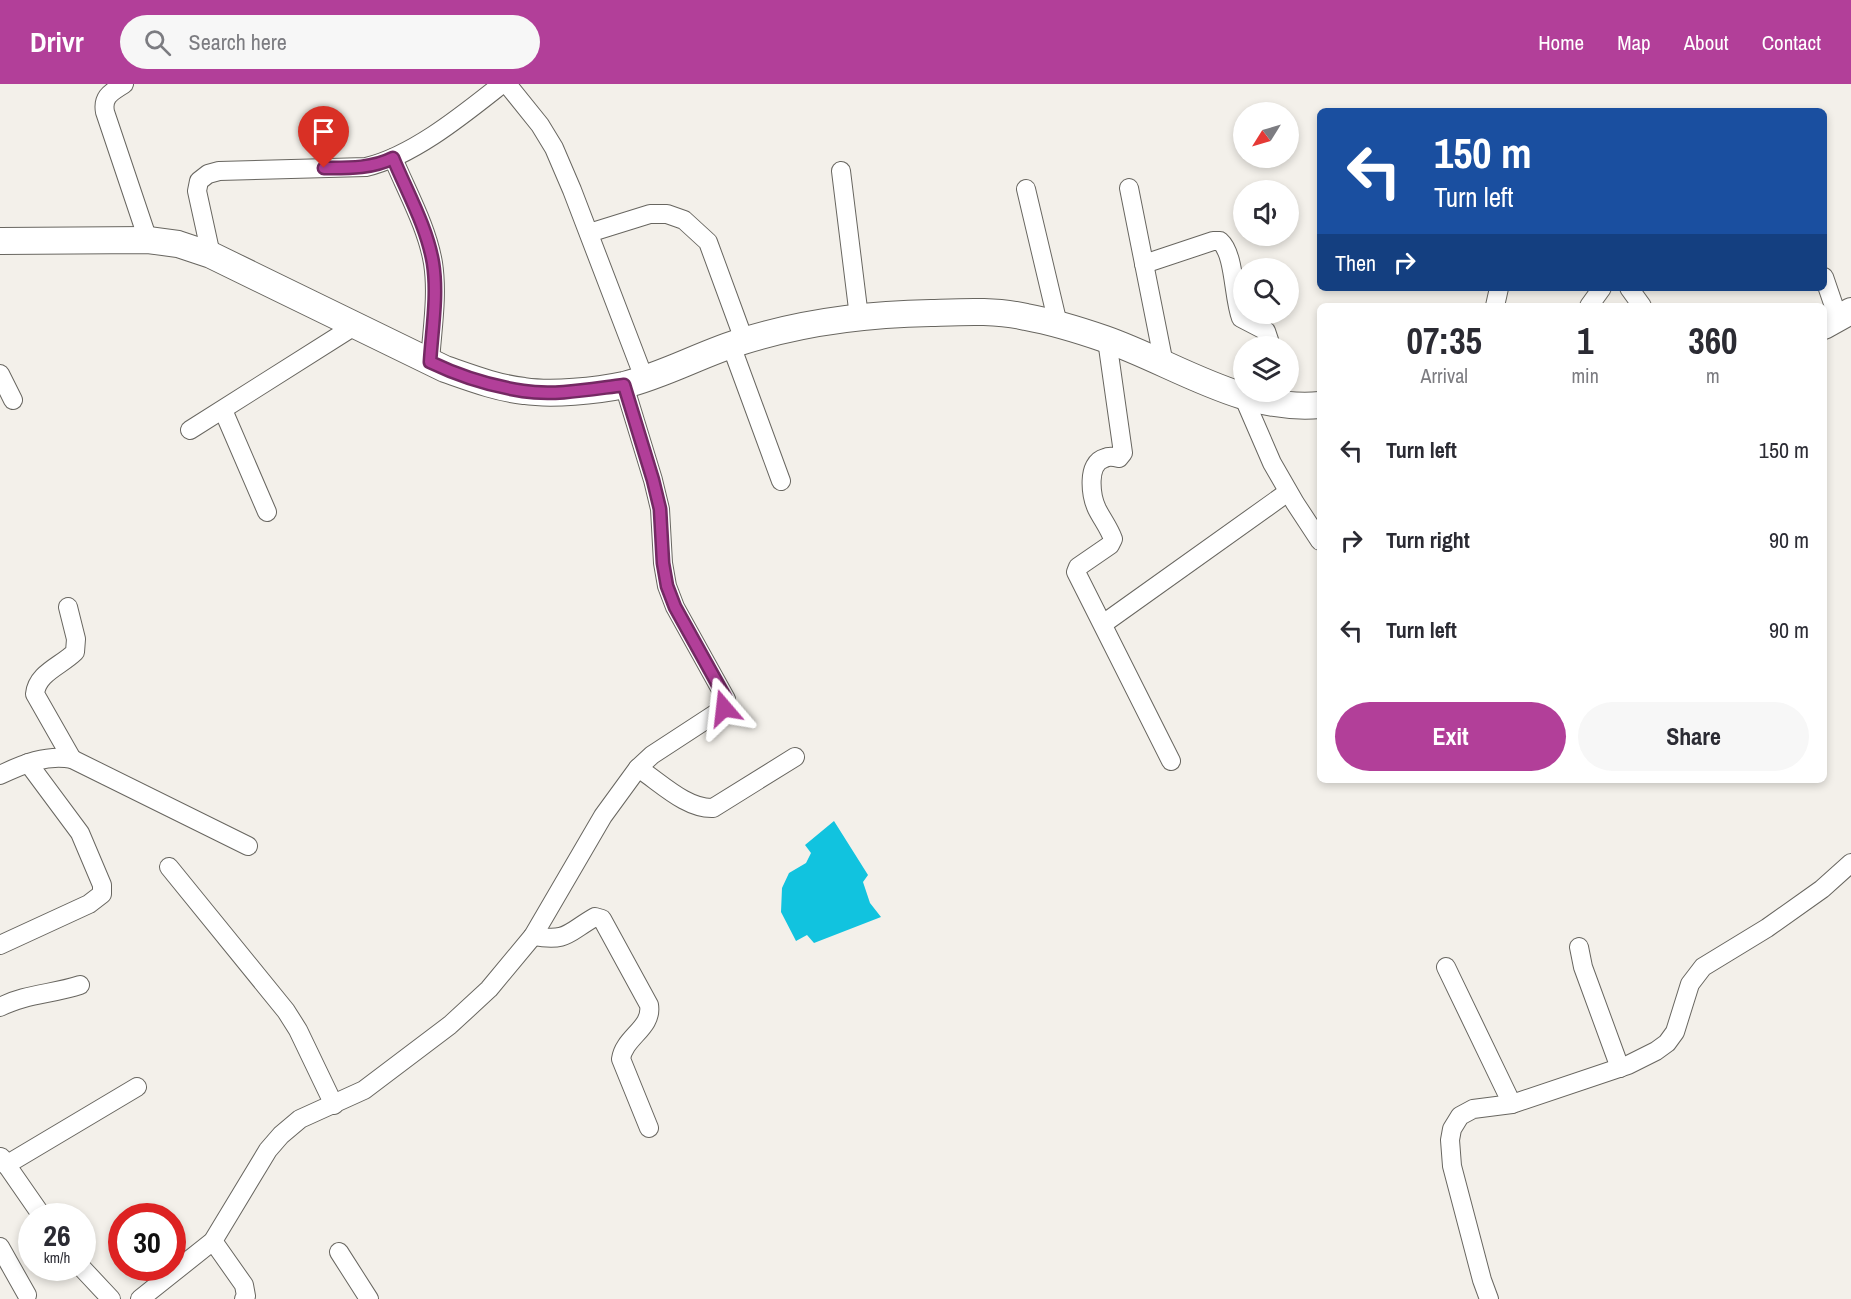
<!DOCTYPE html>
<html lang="en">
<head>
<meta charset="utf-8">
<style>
	body { margin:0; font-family:"Archivo Narrow",sans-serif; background:#f7f7f7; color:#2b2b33; height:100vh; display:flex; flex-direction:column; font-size:22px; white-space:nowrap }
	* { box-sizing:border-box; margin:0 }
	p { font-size:20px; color:#7c7c81 }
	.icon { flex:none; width:33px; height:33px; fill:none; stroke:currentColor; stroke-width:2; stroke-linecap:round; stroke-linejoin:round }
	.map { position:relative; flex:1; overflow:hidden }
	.drawer { position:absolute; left:1317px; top:219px; width:510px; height:480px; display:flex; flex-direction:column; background:#fff; border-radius:9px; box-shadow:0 3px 9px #0003 }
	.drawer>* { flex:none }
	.banner { position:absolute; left:1317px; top:24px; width:510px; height:183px; border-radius:9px; box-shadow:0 3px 9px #0003; background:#1a4fa0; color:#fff; overflow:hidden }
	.needle { width:39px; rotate:233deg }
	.fabs { position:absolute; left:1233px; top:18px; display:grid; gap:12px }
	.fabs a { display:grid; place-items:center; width:66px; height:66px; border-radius:50%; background:#fff; box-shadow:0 3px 9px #0003; font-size:30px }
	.speed { position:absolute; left:18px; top:1119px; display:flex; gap:12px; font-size:30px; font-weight:700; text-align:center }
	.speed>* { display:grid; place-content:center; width:78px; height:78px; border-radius:50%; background:#fff; box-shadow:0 3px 9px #0003; line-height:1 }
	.speed small { font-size:15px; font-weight:400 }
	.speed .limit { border:9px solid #d22; background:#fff; color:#111 }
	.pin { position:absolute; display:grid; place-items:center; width:51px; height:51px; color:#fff; margin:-62px -26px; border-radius:50% 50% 50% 0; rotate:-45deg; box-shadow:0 0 6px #0007 }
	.pin .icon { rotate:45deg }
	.me { position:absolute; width:66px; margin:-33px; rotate:343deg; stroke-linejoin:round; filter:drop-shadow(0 0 4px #0008) }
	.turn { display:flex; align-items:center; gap:21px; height:126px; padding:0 18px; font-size:27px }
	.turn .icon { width:78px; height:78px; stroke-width:2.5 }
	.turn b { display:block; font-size:42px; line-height:51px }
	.then { display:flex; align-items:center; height:57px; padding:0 18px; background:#0003; gap:12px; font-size:22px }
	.eta { display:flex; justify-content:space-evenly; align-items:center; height:102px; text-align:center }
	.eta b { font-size:36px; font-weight:800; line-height:42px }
	.button { display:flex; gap:12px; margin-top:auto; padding:12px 18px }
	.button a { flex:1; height:69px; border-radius:36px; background:#b23f99; color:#fff; font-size:24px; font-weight:800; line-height:69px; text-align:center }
	.button a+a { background:#f7f7f7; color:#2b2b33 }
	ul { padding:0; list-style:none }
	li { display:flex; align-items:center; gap:18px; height:90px; padding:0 18px }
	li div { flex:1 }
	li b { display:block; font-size:22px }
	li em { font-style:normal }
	header { display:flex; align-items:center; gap:36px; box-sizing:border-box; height:84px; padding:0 30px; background:#b23f99; color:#fff }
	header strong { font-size:28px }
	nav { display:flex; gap:33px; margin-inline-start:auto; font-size:21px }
	.search { width:420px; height:54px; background:#f7f7f7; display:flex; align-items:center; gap:15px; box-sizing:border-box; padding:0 21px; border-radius:33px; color:#7c7c81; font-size:22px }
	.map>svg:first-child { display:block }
	.water { fill:#11c3df }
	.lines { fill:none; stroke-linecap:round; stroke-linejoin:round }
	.street-casing { stroke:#686660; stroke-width:20 }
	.secondary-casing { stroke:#686660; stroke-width:28 }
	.street { stroke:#fff; stroke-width:18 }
	.secondary { stroke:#fff; stroke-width:26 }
	.route-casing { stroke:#742963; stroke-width:15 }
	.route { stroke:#b23f99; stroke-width:10 }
</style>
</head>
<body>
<header>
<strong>Drivr</strong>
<div class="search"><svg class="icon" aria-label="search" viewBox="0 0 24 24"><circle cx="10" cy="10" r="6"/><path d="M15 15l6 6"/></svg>Search here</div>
<nav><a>Home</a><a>Map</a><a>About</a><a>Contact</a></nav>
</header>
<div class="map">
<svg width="1851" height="1215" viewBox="0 0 1851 1215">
	<rect width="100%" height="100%" fill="#f3f0ea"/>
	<polygon class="water" points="834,737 868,791 863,798 870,819 881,833 814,859 807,851 796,857 781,828 782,804 789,789 806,779 811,769 805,761"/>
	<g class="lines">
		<g class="street-casing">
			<g id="street">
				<path d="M124 0C112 8 102 12 105 28L148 156"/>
				<polyline points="507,0 540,41 554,64 572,106 644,294"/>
				<path d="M393 74C407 108 427 143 433 179 438 211 432 246 430 278"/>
				<polyline points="841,87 859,233"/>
				<polyline points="1129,104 1164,280"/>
				<polyline points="1026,105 1058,240"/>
				<polyline points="589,149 650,130 667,130 684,136 708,158 744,256"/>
				<path d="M211 171 197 107 199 97 208 90 219 87 366 83C413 72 464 30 502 0"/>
				<path d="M1144 180 1213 157H1220C1235 170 1233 213 1241 234L1266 247 1271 262"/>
				<polyline points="1824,193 1838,234"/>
				<polyline points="1629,204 1642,222"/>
				<polyline points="1495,222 1499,204"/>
				<polyline points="1589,222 1602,204"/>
				<path d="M1107 256 1123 369 1119 374C1115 373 1109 372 1105 374 1086 379 1091 412 1097 425 1102 435 1109 444 1113 455L1110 461 1078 483 1076 488 1171 677"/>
				<polyline points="731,261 781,397"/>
				<polyline points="0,290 13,316"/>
				<polyline points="1243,312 1272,379 1295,419 1320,457"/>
				<polyline points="223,326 267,428"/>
				<polyline points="190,346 356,241"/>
				<path d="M68 523 76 555 75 568C61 582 37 589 35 610L72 675"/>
				<polyline points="1103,540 1288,408"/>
				<path d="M638 684C660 698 686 725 713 724L795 673"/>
				<path d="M0 691C23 680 47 670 72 675L248 762"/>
				<polyline points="169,783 286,927 298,946 334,1021"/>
				<path d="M533 852C568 858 567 849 595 833L602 835 649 921C653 944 624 953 621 975L649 1044"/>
				<polyline points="0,861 89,820 102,810 102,801 80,749 28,679"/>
				<polyline points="1579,863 1583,883 1620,984"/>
				<polyline points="1446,883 1512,1020"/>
				<path d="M0 923C25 910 53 910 80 901"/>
				<polyline points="1,1073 42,1132"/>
				<polyline points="6,1081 137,1003"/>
				<polyline points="213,1157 244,1201 246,1212 244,1215"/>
				<polyline points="0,1163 27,1211"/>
				<polyline points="339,1168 369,1215"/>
				<polyline points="82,1184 111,1215"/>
				<polyline points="140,1215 213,1157 268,1066 281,1051 300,1035 364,1006 450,941 489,905 533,852 603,732 638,684 652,671 724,624 726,615 675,523 667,502 663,479 660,425 653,396 624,301"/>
				<polyline points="1489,1215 1482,1196 1452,1082 1450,1056 1452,1045 1460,1032 1473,1025 1512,1020 1628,981 1656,967 1667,959 1675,948 1690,900 1703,883 1767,844 1822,805 1851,779"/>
			</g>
		</g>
		<g class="secondary-casing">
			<g id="secondary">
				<path d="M0 157 148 156 178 160 211 171 445 285C471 294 497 304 524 307 552 311 596 307 624 301 665 291 703 269 743 257 804 238 868 230 931 229 963 228 996 226 1026 233 1053 238 1079 246 1105 255 1176 280 1242 328 1320 321"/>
				<polyline points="1824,242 1851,227"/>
			</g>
		</g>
		<use href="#street" class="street"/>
		<use href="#secondary" class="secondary"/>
	</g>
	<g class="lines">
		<g class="route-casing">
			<path id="route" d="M324 84C347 84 371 85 393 74 407 108 427 143 433 179 438 211 432 246 430 278 459 292 491 302 523 307 555 312 591 305 624 301L653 396 660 425 663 479 667 502 675 523 726 615 724 624"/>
		</g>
		<use href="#route" class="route"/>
	</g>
</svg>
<div class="fabs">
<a><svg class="needle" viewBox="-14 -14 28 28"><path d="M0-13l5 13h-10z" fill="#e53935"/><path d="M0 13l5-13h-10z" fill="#7c7c81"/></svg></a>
<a><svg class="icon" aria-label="sound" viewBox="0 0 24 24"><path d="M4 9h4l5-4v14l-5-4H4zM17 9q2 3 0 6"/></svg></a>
<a><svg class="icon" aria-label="search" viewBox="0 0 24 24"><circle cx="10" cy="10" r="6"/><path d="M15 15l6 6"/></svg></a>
<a><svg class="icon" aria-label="layers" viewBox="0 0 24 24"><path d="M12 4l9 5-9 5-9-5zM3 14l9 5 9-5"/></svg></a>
</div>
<div class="speed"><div>26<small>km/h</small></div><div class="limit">30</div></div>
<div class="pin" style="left:324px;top:84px;background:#d93025"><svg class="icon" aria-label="arrive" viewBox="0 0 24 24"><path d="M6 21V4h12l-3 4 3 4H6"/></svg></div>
<svg class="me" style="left:724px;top:624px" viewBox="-20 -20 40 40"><path d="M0-17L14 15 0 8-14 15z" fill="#b23f99" stroke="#fff" stroke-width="4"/></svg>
<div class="banner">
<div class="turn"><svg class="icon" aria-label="left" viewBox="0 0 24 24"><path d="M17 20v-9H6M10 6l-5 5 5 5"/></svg><div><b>150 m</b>Turn left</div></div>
<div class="then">Then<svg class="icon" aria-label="right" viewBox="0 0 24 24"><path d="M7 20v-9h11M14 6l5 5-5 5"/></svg></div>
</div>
<section class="drawer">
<div class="eta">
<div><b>07:35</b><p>Arrival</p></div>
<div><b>1</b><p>min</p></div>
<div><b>360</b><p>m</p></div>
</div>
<ul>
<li><svg class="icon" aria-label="left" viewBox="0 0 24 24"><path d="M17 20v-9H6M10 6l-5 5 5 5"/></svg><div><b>Turn left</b></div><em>150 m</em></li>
<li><svg class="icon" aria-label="right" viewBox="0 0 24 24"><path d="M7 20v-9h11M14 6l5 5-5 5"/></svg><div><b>Turn right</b></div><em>90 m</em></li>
<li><svg class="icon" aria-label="left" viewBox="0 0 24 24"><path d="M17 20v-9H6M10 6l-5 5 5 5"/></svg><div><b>Turn left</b></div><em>90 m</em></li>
</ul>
<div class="button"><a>Exit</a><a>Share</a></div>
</section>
</div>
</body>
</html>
